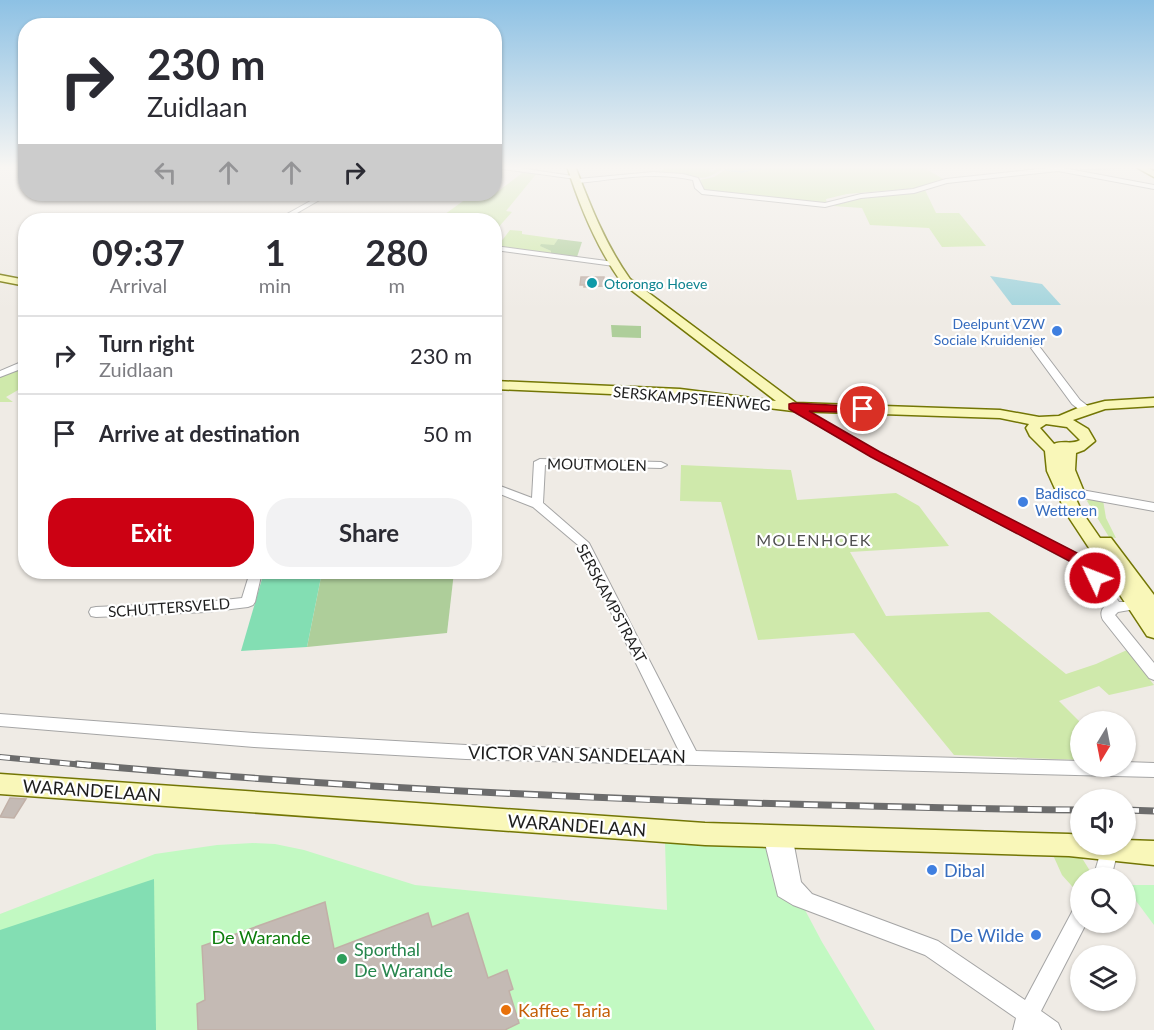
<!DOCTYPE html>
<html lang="en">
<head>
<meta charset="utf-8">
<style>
	body { margin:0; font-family:Lato,sans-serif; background:#f2f2f3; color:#2b2b33; height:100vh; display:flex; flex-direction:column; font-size:22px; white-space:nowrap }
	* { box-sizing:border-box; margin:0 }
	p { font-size:20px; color:#7c7c81 }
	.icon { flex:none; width:33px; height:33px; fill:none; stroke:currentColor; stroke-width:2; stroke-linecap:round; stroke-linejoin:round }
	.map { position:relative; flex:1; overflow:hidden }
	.details { position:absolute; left:18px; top:213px; width:484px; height:366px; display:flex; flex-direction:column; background:#fff; border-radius:24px; box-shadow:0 2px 4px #0004 }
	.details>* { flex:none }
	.banner { position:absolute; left:18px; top:18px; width:484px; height:183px; border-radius:24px; box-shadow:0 2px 4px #0004; background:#fff; color:#2b2b33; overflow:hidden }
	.needle { width:39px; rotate:190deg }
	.tools { position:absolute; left:1070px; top:711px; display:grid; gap:12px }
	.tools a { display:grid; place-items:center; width:66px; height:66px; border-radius:50%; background:#fff; box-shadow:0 2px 4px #0004; font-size:30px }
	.pin { position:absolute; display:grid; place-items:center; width:51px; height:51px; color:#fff; margin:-26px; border:3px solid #fff; border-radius:50%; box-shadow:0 2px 6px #0007 }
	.me { position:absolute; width:66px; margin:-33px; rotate:313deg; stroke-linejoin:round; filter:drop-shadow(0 0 4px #0008) }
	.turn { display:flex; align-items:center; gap:21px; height:126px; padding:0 30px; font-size:27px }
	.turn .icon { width:78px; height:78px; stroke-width:2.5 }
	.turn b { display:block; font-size:42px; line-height:51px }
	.lanes { display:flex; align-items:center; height:57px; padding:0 30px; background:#0003; justify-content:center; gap:30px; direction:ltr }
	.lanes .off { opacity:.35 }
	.eta { display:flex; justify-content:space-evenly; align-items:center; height:102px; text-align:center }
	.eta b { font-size:36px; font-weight:700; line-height:42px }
	.action { display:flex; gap:12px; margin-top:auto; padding:12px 30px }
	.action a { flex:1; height:69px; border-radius:24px; background:#cc0113; color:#fff; font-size:24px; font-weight:700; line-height:69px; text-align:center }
	.action a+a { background:#f2f2f3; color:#2b2b33 }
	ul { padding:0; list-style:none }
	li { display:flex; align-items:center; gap:18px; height:78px; padding:0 30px; border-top:2px solid #e1e1e2 }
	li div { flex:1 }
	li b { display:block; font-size:22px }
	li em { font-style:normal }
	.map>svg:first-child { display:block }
	.grass { fill:#cfe9ab }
	.forest { fill:#aece9a }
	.park { fill:#c2f9c2 }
	.pitch { fill:#83deb3 }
	.water { fill:#a5d5dd }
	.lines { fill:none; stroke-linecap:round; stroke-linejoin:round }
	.stream { stroke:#a5d5dd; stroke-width:1.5 }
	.building { fill:#c4bab4; stroke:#c1b0a7; stroke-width:1.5 }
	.street-casing { stroke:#a5a5a5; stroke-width:2 }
	.secondary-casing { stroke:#737605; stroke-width:3 }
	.street { fill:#fff; fill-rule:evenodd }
	.secondary { fill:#f9f7b9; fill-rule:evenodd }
	.rail-far1-casing { stroke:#6c6c6c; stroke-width:6 }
	.rail-casing { stroke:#6c6c6c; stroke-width:7 }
	.rail-far1 { stroke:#fff; stroke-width:4; stroke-dasharray:10; stroke-linecap:butt }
	.rail { stroke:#fff; stroke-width:4.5; stroke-dasharray:14; stroke-linecap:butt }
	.route { fill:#cc0113; stroke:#85010c; stroke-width:1.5 }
	.culture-dot { fill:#0f9aa8; stroke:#fff; stroke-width:2 }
	.shop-dot { fill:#3f7fe0; stroke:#fff; stroke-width:2 }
	.leisure-dot { fill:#2e9e5b; stroke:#fff; stroke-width:2 }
	.food-dot { fill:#e8710a; stroke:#fff; stroke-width:2 }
	.labels { text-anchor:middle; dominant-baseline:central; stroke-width:4.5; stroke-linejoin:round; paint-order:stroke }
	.far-culture-label { font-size:14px; fill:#0d838f; stroke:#fff; text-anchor:start }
	.far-shop-label { font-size:14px; fill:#366cbe; stroke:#fff; text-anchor:end }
	.street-label { font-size:15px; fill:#1e1e1e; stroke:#fff }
	.shop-label { font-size:15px; fill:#366cbe; stroke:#fff; text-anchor:start }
	.neighbourhood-label { font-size:16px; letter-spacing:1.5px; fill:#515151; stroke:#fff }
	.near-street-label { font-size:18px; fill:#1e1e1e; stroke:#fff }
	.near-shop-label { font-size:18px; fill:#366cbe; stroke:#fff; text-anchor:start }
	.near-park-label { font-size:18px; fill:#0d7d0c; stroke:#fff }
	.near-leisure-label { font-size:18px; fill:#27864d; stroke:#fff; text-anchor:start }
	.near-food-label { font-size:18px; fill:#c56008; stroke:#fff; text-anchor:start }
</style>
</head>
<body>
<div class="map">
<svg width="1154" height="1030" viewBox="0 0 1154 1030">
	<rect width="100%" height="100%" fill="#efebe5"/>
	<g class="grass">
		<path d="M668 166H716L708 171 712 172 721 166H727C721 169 716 174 710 176 692 183 676 167 658 174Z"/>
		<polygon points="731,166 921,166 945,180 919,188 847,194 826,199 827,204 703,191 700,180 714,177"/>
		<polygon points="525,171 537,173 506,211 512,212 495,231 495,220 437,220 470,196 488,199"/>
		<polygon points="925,190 936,213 959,213 986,246 942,247 929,228 870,225 862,208 833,206 858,197"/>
		<polygon points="510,230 522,231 522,234 558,239 554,246 541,246 551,251 551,254 495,247 495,242 500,243"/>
		<polygon points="25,364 25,386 6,397 13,402 0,402 0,374"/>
		<polygon points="681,465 791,470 797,500 896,493 919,506 949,546 850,552 886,616 989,612 1066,674 1096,664 1127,650 1154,685 1109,695 1099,686 1059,701 1080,722 1080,760 954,755 854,633 758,640 721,502 680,501"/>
		<polygon points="1089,499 1103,500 1106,518 1116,538 1109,537 1087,501"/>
		<polygon points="1053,855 1082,858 1090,871 1086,877 1080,878 1079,894 1062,875"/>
	</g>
	<g class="forest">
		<polygon points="558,239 582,242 577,257 551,254 551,251 540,246 541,244 554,245"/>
		<polygon points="611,325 641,326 641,338 612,337"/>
		<polygon points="322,572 454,572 447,633 307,647"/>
	</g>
	<g class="park">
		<polygon points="665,842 767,848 773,881 786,900 805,910 822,942 875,1030 0,1030 0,914 155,854 217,845 253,843 275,844 304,850 415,885 667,910"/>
		<polygon points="1125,885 1154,885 1154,925 1125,886"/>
	</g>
	<g class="pitch">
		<polygon points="264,572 322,572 307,647 241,651"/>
		<polygon points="154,879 156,1030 0,1030 0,930"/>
	</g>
	<polygon class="water" points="990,276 1042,284 1061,305 1012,305"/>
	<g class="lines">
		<polyline class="stream" points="726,170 742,172 765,166"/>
	</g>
	<g class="building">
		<polygon points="581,277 604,277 603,286 584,287 584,285 580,285"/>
		<polygon points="10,798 26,799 14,818 0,817"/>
		<polygon points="325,902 334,949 428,913 432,927 468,913 488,978 507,970 513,989 509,991 519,1023 505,1030 198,1030 197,1004 205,1000 202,946"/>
	</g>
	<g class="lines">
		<g class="street-casing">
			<g id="street">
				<polygon points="495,166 507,166 579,177 576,179 495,168"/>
				<polygon points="1079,166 1122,166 1119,168 1081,169"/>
				<polygon points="1138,166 1154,166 1154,167 1141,168"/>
				<path d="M1058 167 1154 185V189L1058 171 947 183 914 193 861 198 825 207 702 194 695 188 693 180C655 171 616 179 578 183L575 181 578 179 653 172 683 174 698 178 704 190 825 203 861 194 913 189 946 179Z"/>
				<polygon points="323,194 330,194 297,213 325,219 326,220 314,220 287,214"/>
				<polygon points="495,246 614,262 618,264 614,266 495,250"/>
				<polygon points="1036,345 1039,346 1080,400 1089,407 1089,411 1081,411 1072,404 1031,348"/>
				<polygon points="26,360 26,367 0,377 0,371"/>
				<path d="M793 404 879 452 1089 560 1119 602H1141L1143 605 1141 608 1118 612 1115 615 1154 663V680L1149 678 1103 620C1100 614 1101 608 1107 605L1079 566 871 456 789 409V405Z"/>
				<polygon points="540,459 661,462 667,465 661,468 545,465 543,503 589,543 696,751 1080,761 1080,766 1125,766 1125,762 1154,763 1154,777 466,759 254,747 0,726 0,714 254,733 466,745 679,751 578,545 533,507 495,492 495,484 532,498 534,462"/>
				<polygon points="1076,489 1154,503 1154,511 1072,496 1070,493 1072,490"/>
				<polygon points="250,572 262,572 255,602 253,605 248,607 206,612 96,617 91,616 89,612 91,608 96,607 206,602 242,598"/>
				<polygon points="772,827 779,831 785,828 791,830 801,882 812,894 938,941 1025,1000 1073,910 1080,908 1080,922 1087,922 1041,1011 1058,1023 1061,1030 1013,1030 1016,1018 925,955 793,905 778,896 763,835 766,829"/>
				<polygon points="1103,844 1115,844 1118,850 1111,878 1093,878"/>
			</g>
		</g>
		<g class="secondary-casing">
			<g id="secondary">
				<path d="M567 166H575C590 205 605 244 630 279L796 403 1000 410 1039 417 1059 416 1078 408 1105 401 1154 398V406L1105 409 1073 420 1088 429 1095 441 1084 450 1076 453 1075 470 1084 492 1082 496 1075 497 1082 512 1100 538H1111L1154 595V638L1147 636 1066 513 1047 471 1045 451 1030 436 1026 428 1029 424 1000 418 793 411 680 397 495 389V381L680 389 776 401 622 283C597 248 580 207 567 166ZM1046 424 1067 427 1080 440C1072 445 1063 440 1054 444L1040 428Z"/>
				<polygon points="1134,166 1144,166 1154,171 1154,177"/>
				<polygon points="0,275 26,280 26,286 0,281"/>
				<polygon points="0,774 705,823 1069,834 1080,835 1080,844 1125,844 1125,840 1154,841 1154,865 1069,856 705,845 0,794"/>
			</g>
		</g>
		<use href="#street" class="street"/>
		<use href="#secondary" class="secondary"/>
		<g class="rail-far1-casing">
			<polyline id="rail-far1" points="0,757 94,766"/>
		</g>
		<g class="rail-casing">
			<g id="rail">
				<path d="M77 764C411 794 745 806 1080 810"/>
				<polyline points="1125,810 1154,811"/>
			</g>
		</g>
		<use href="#rail-far1" class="rail-far1"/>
		<use href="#rail" class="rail"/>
	</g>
	<linearGradient id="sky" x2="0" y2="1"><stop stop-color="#8dc1e4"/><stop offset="0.54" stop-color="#f8f6f3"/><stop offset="1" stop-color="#f8f6f3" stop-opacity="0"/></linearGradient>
	<rect width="1154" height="310" fill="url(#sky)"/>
	<polygon class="route" points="793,403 867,407 869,409 863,413 809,411 880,452 1089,559 1102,578 1100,581 1089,581 1079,566 871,457 789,409 789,404"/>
	<circle class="culture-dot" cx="592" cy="283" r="6"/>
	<g class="shop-dot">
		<circle cx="1057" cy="331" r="6"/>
		<circle cx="1023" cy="502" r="6"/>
		<circle cx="932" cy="870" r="6"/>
		<circle cx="1036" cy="935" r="6"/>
	</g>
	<circle class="leisure-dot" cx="342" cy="959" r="6"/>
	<circle class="food-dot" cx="506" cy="1010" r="6"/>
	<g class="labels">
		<g class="far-culture-label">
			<text x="604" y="283">Otorongo Hoeve</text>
		</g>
		<g class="far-shop-label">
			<text x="1045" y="323">Deelpunt VZW<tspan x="1045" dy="16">Sociale Kruidenier</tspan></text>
		</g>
		<g class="street-label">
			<text transform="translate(692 398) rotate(5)">SERSKAMPSTEENWEG</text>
			<text transform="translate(597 464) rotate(1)">MOUTMOLEN</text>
			<text transform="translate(612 603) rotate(62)">SERSKAMPSTRAAT</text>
			<text transform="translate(169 607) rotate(-4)">SCHUTTERSVELD</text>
		</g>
		<g class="shop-label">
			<text x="1035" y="493">Badisco<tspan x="1035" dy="17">Wetteren</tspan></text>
		</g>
		<g class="neighbourhood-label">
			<text x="814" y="539">MOLENHOEK</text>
		</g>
		<g class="near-street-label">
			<text transform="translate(577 754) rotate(1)">VICTOR VAN SANDELAAN</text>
			<text transform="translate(92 790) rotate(4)">WARANDELAAN</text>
			<text transform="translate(577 825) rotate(4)">WARANDELAAN</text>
		</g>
		<g class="near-shop-label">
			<text x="944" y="870">Dibal</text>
			<text x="1024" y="935" text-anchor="end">De Wilde</text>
		</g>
		<g class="near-park-label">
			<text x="261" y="937">De Warande</text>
		</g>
		<g class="near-leisure-label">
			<text x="354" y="949">Sporthal<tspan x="354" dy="21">De Warande</tspan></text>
		</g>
		<g class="near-food-label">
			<text x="518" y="1010">Kaffee Taria</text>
		</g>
	</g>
</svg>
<div class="tools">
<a><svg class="needle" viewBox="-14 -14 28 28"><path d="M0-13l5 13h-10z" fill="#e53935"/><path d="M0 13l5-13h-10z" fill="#7c7c81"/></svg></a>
<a><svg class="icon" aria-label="sound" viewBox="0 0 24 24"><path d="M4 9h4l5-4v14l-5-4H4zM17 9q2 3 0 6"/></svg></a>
<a><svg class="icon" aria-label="search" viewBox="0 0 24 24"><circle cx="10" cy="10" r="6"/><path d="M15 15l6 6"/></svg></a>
<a><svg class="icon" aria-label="layers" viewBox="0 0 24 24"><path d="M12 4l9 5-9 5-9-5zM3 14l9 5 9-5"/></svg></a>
</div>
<div class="pin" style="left:863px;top:409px;background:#d93025"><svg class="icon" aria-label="arrive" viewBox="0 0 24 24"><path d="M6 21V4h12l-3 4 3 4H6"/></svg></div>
<svg class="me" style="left:1095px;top:578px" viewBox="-20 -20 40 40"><circle r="17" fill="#cc0113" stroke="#fff" stroke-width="3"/><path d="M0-11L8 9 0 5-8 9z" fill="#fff"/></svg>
<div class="banner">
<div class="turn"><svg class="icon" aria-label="right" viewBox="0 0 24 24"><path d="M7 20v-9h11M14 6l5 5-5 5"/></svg><div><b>230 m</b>Zuidlaan</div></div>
<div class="lanes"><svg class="icon off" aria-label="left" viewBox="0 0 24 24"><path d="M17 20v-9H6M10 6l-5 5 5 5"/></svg><svg class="icon off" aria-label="ahead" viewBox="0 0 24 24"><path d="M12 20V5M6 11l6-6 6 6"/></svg><svg class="icon off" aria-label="ahead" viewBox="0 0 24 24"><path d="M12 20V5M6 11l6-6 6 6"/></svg><svg class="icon" aria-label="right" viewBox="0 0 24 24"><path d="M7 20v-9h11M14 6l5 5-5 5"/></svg></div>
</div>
<section class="details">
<div class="eta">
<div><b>09:37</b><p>Arrival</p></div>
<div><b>1</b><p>min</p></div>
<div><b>280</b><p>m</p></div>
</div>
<ul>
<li><svg class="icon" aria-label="right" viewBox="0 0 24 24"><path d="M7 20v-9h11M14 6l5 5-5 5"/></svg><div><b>Turn right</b><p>Zuidlaan</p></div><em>230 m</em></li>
<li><svg class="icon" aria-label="arrive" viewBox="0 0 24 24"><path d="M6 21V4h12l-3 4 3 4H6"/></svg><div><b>Arrive at destination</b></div><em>50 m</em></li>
</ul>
<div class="action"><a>Exit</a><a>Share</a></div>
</section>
</div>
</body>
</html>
